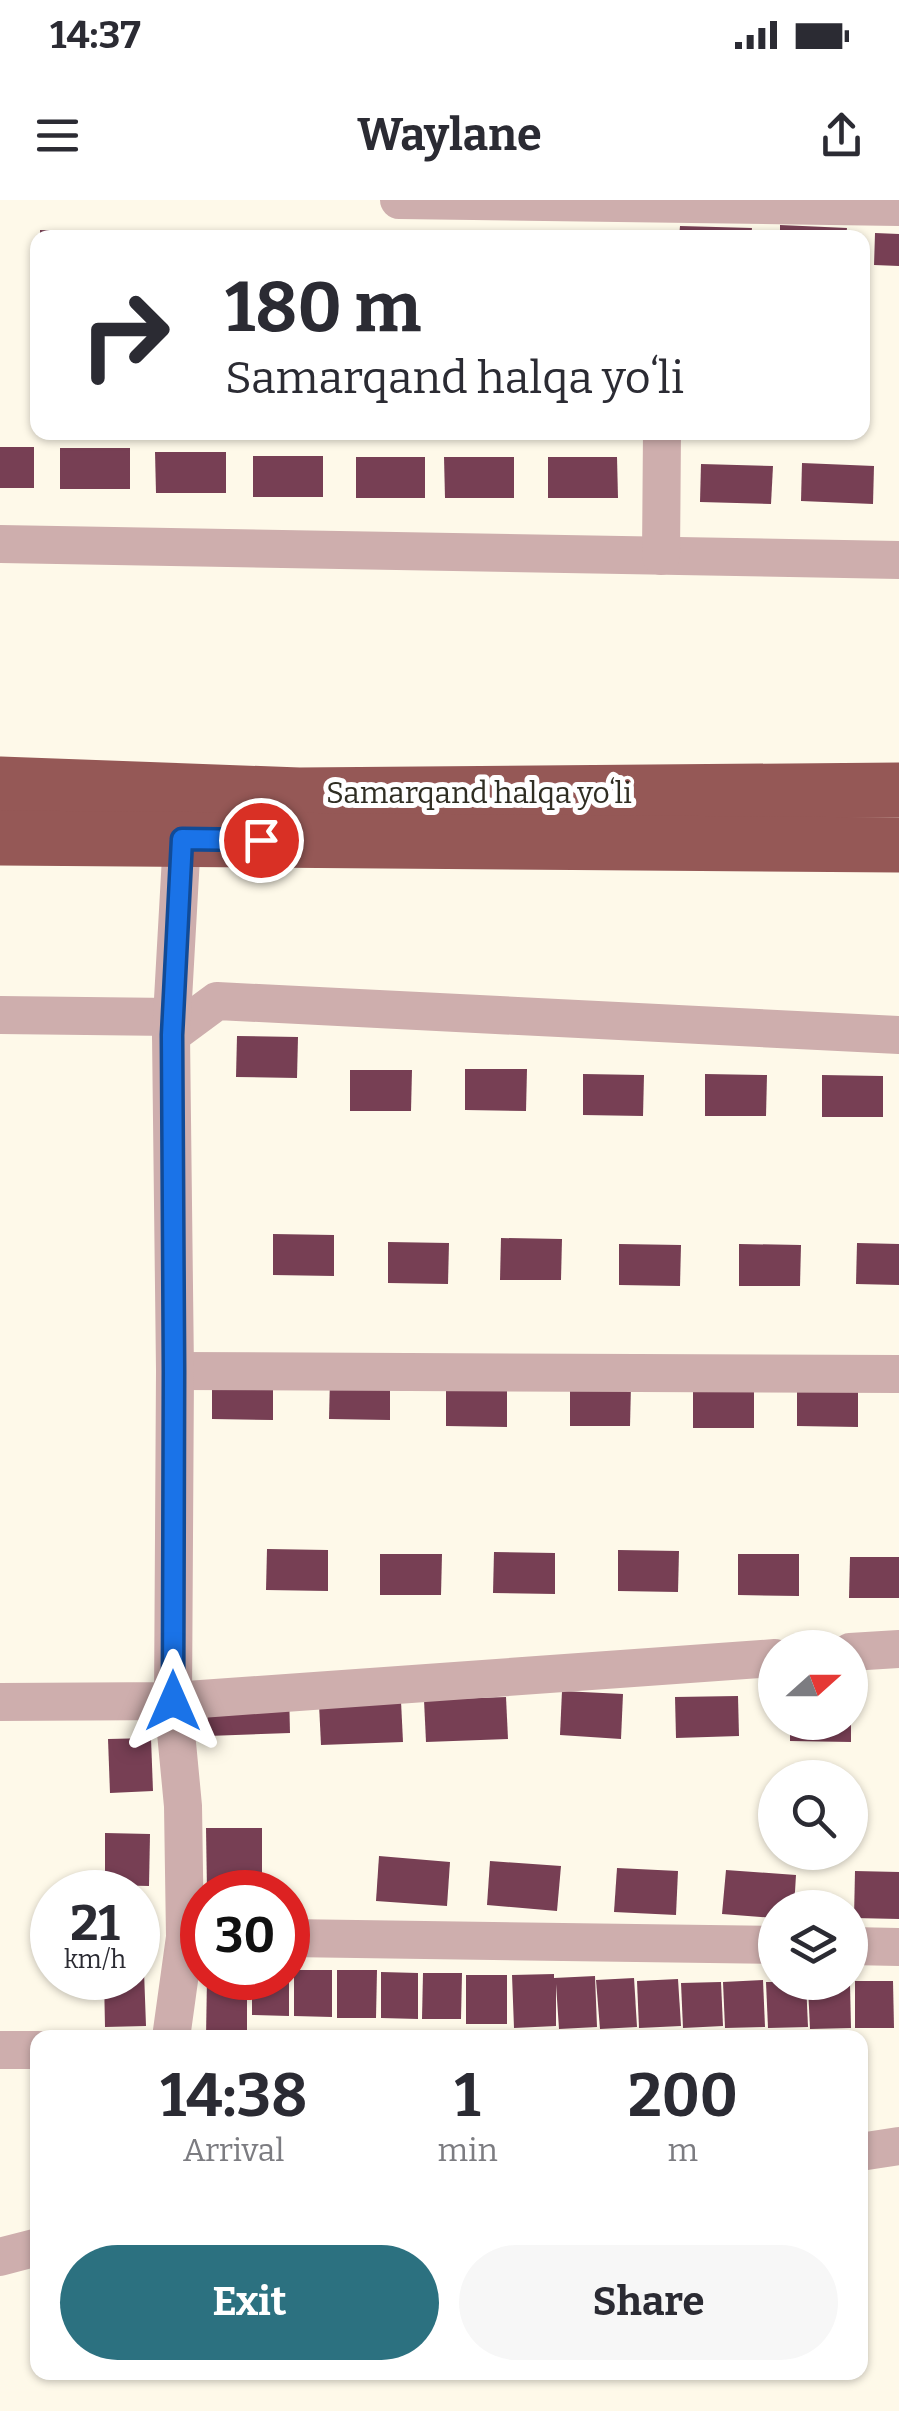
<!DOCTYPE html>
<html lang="en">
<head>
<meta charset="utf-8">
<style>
	body { margin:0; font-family:Bitter,serif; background:#f7f7f7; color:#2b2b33; height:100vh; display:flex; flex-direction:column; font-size:38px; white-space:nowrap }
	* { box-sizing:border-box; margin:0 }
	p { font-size:32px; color:#7c7c81 }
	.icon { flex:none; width:55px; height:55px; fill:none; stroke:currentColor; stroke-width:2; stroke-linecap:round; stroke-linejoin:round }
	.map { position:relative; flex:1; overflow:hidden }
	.sheet { position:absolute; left:30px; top:1830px; width:838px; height:350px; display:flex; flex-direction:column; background:#fff; border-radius:20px; box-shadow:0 2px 8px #0004 }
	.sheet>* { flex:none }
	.top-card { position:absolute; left:30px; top:30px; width:840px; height:210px; border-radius:20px; box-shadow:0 2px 8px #0004; background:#fff; color:#2b2b33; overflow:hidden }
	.needle { width:65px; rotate:69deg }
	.buttons { position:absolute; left:758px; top:1430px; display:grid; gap:20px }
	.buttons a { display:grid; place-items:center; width:110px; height:110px; border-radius:50%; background:#fff; box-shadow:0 2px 8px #0004; font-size:50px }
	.speed { position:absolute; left:30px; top:1670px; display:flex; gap:20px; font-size:50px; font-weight:700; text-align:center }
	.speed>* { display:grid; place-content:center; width:130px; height:130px; border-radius:50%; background:#fff; box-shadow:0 2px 8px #0004; line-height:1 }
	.speed small { font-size:25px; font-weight:400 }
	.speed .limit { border:15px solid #d22; background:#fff; color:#111 }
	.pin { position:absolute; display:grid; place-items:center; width:85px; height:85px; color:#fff; margin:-42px; border:5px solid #fff; border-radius:50%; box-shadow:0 2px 10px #0007 }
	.me { position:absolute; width:110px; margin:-55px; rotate:0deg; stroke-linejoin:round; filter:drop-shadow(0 0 8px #0008) }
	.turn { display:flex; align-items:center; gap:35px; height:210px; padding:0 30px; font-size:45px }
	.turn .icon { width:130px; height:130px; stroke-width:2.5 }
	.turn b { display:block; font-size:70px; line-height:85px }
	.eta { display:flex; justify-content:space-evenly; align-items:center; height:170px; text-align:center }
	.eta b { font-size:60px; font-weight:700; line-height:70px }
	.primary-button { display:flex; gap:20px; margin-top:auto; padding:20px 30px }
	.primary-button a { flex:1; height:115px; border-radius:60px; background:#2c7180; color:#fff; font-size:40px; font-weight:700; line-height:115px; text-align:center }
	.primary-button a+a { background:#f7f7f7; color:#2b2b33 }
	.status { display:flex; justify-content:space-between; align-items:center; height:70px; padding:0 50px; background:#fff; direction:ltr }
	.status svg { height:28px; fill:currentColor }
	header { display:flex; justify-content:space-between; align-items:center; height:130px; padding:0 30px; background:#fff; font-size:45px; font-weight:700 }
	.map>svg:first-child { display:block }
	.building { fill:#773f54 }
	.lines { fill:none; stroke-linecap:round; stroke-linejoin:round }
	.minor { stroke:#ceaead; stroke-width:38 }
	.highway { stroke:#955856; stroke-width:55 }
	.route-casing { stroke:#114b97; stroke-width:25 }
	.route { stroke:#1a73e8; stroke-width:18 }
	.labels { text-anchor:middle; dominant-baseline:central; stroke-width:10; stroke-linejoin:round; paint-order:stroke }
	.street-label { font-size:30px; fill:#2f2d22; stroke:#fff }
</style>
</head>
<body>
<div class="status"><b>14:37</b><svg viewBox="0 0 49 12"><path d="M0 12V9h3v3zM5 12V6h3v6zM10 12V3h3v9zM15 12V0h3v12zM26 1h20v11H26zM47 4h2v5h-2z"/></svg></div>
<header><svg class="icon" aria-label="menu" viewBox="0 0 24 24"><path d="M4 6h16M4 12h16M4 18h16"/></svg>Waylane<svg class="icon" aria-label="share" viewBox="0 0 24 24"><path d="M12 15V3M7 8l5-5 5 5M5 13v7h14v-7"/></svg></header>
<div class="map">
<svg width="899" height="2211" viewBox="0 0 899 2211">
	<rect width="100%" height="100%" fill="#fef9e9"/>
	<g class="building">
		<polygon points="780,25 847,28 846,38 780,38"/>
		<polygon points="680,26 752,28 751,38 679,38"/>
		<polygon points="40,30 98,32 97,38 40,38"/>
		<polygon points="875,33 899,34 899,66 874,65"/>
		<rect x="0" y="247" width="34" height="41"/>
		<rect x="60" y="248" width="70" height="41"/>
		<polygon points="155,252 226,252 226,293 156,293"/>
		<rect x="253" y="256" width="70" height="41"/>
		<rect x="356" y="257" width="69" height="41"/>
		<polygon points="444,257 514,257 514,298 445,298"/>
		<polygon points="548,257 617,257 618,298 548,298"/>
		<polygon points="802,263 874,266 873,304 801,301"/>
		<polygon points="701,264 773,266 771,304 700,302"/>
		<polygon points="237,836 298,837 297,878 236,877"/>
		<polygon points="465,869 527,869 526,911 465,910"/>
		<polygon points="350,870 412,870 411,911 350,911"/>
		<polygon points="583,874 644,875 643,916 583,915"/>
		<polygon points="705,874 767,875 766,916 705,916"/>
		<polygon points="822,875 883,876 883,917 822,917"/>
		<polygon points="273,1034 334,1035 334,1076 273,1075"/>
		<polygon points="501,1038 562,1039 561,1080 500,1080"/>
		<polygon points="388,1042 449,1043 448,1084 388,1083"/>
		<polygon points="857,1043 899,1044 899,1085 856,1084"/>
		<polygon points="619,1044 681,1045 680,1086 619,1085"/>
		<polygon points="739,1044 801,1045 800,1086 739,1086"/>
		<polygon points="212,1178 273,1179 273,1220 212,1219"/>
		<polygon points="330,1178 390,1178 390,1220 329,1219"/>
		<polygon points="446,1185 507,1186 507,1227 446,1226"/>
		<polygon points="570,1185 631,1185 630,1226 570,1226"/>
		<polygon points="797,1185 858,1186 858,1227 797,1226"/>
		<polygon points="693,1186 754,1187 754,1228 693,1228"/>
		<polygon points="267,1349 328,1350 328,1391 266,1390"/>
		<polygon points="618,1350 679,1351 678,1392 618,1391"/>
		<polygon points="494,1352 555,1353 555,1394 493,1393"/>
		<polygon points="380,1354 442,1354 441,1395 380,1395"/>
		<polygon points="738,1354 799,1354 799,1396 738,1395"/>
		<polygon points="850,1357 899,1357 899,1398 849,1398"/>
		<polygon points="289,1491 290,1533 208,1536 207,1494"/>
		<polygon points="562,1491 623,1494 621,1539 560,1535"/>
		<polygon points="738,1496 739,1536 676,1538 675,1497"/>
		<polygon points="506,1497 508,1539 426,1542 424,1500"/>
		<polygon points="401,1501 403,1542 321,1545 319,1504"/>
		<polygon points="790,1522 851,1522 851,1542 790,1541"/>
		<polygon points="151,1538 153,1591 110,1593 108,1539"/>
		<polygon points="206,1628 262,1628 262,1692 207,1692"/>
		<polygon points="105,1633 150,1634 149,1686 105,1685"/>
		<polygon points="379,1656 450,1662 447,1706 376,1701"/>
		<polygon points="490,1661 561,1666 557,1711 487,1705"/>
		<polygon points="617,1668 678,1671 676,1715 614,1712"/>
		<polygon points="726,1670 796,1675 794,1708 775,1708 775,1718 722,1714"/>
		<polygon points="855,1671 899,1672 899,1719 854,1718"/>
		<polygon points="294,1770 332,1770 332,1817 294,1816"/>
		<polygon points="337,1770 377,1770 376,1818 337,1818"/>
		<polygon points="138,1771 144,1771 146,1826 105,1827 104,1778 138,1778"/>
		<polygon points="381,1772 418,1773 418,1819 381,1818"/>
		<polygon points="423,1773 462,1773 461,1819 422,1819"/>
		<polygon points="554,1774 554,1778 595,1776 597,1827 559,1829 556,1784 556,1826 514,1828 512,1775"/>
		<rect x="466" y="1775" width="41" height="49"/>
		<polygon points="207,1778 247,1778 247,1838 206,1838"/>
		<polygon points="252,1778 289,1778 289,1816 252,1815"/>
		<polygon points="634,1778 637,1827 600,1829 596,1780"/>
		<polygon points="678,1779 681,1826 639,1828 637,1781"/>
		<polygon points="763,1780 765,1827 725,1828 723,1782"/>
		<polygon points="855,1781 893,1781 894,1828 855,1828"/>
		<polygon points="721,1782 723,1826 683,1828 681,1783"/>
		<polygon points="766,1782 806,1782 808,1827 768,1828"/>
		<polygon points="850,1784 851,1828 810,1829 808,1786"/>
	</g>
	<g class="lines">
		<g class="minor">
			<polyline points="399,0 899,7"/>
			<polyline points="0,344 899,360"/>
			<polyline points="661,356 662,232"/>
			<polyline points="0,815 172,817"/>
			<polyline points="171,835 217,801 899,835"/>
			<polyline points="175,1171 899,1174"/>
			<polyline points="850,1452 899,1449"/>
			<polyline points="0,1502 173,1501 775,1458"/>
			<polyline points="288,1738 775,1745"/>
			<polyline points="850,1746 899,1747"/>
			<polyline points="171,1838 185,1737 183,1606 173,1501 175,1171 171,835 182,639"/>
			<polyline points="0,1850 38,1850"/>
			<polyline points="860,1952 899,1946"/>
			<polyline points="0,2057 38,2047"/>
		</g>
		<g class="highway">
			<polyline points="0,584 299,595 899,590"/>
			<polyline points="0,638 899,645"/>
		</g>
	</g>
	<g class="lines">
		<g class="route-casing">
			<polyline id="route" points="173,1501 174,1171 172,835 182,639 261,640"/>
		</g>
		<use href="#route" class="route"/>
	</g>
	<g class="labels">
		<g class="street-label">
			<text x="479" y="593">Samarqand halqa yoʻli</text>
		</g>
	</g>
</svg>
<div class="buttons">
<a><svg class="needle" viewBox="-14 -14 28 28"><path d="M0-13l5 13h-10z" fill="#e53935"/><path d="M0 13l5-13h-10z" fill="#7c7c81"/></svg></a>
<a><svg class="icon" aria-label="search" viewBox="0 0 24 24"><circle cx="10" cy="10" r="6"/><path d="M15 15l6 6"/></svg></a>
<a><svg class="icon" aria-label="layers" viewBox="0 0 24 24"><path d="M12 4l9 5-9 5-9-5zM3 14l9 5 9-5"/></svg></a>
</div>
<div class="speed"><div>21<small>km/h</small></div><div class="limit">30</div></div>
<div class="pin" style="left:261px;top:640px;background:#d93025"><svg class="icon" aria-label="arrive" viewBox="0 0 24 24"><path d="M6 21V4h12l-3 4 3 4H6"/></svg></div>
<svg class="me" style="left:173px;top:1501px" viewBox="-20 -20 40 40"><path d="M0-17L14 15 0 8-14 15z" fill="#1a73e8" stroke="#fff" stroke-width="4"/></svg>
<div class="top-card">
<div class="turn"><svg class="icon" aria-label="right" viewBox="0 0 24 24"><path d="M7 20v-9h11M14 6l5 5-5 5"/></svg><div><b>180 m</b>Samarqand halqa yoʻli</div></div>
</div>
<section class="sheet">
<div class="eta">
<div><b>14:38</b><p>Arrival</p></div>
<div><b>1</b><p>min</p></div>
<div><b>200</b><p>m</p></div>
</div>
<div class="primary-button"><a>Exit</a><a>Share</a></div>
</section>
</div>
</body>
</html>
